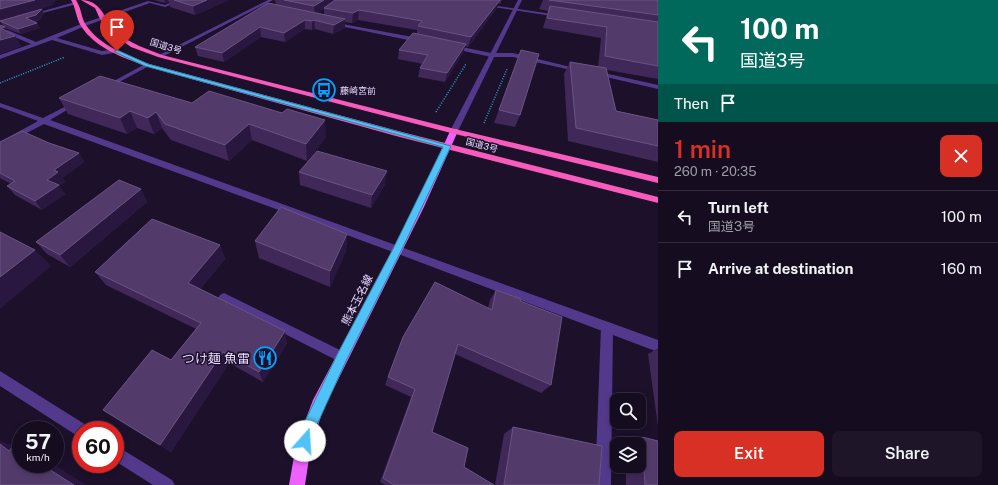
<!DOCTYPE html>
<html lang="en">
<head>
<meta charset="utf-8">
<style>
	body { margin:0; font-family:"Public Sans","Noto Sans JP",sans-serif; background:#1e1529; color:#f1f3f6; height:100vh; display:flex; flex-direction:column; font-size:15px; white-space:nowrap }
	* { box-sizing:border-box; margin:0 }
	p { font-size:13px; color:#9d9ba5 }
	.icon { flex:none; width:22px; height:22px; fill:none; stroke:currentColor; stroke-width:2; stroke-linecap:round; stroke-linejoin:round }
	.map { position:relative; flex:1; overflow:hidden }
	.sheet { display:flex; flex-direction:column; background:#150c20; width:340px }
	.sheet>* { flex:none }
	.top-card { background:#00695c; color:#fff; overflow:hidden }
	.buttons { position:absolute; left:610px; top:393px; display:grid; gap:8px }
	.buttons a { display:grid; place-items:center; width:36px; height:36px; border-radius:8px; background:#150c20; box-shadow:0 2px 6px #0003,0 0 0 1px #342c3e; font-size:20px }
	.speed { position:absolute; left:12px; top:421px; display:flex; gap:8px; font-size:20px; font-weight:700; text-align:center }
	.speed>* { display:grid; place-content:center; width:52px; height:52px; border-radius:50%; background:#150c20; box-shadow:0 2px 6px #0003,0 0 0 1px #342c3e; line-height:1 }
	.speed small { font-size:10px; font-weight:400 }
	.speed .limit { border:6px solid #d22; background:#fff; color:#111 }
	.pin { position:absolute; display:grid; place-items:center; width:34px; height:34px; color:#fff; margin:-41px -17px; border-radius:50% 50% 50% 0; rotate:-45deg; box-shadow:0 0 4px #0007 }
	.pin .icon { rotate:45deg }
	.me { position:absolute; width:44px; margin:-22px; rotate:19deg; stroke-linejoin:round; filter:drop-shadow(0 0 3px #0008) }
	.turn { display:flex; align-items:center; gap:14px; height:84px; padding:0 16px; font-size:18px }
	.turn .icon { width:52px; height:52px; stroke-width:2.5 }
	.turn b { display:block; font-size:28px; line-height:34px }
	.then { display:flex; align-items:center; height:38px; padding:0 16px; background:#0003; gap:8px; font-size:15px }
	.round { display:grid; place-items:center; flex:none; width:42px; height:42px; border-radius:8px; background:#1e1529 }
	.head { display:flex; align-items:center; justify-content:space-between; height:68px; padding:0 16px }
	h1 { font-size:24px; font-weight:600; line-height:30px; color:#d93025 }
	.primary-button { display:flex; gap:8px; margin-top:auto; padding:8px 16px }
	.primary-button a { flex:1; height:46px; border-radius:8px; background:#d93025; color:#fff; font-size:16px; font-weight:600; line-height:46px; text-align:center }
	.primary-button a+a { background:#1e1529; color:#f1f3f6 }
	ul { padding:0; list-style:none }
	li { display:flex; align-items:center; gap:12px; height:52px; padding:0 16px; border-top:1px solid #342c3e }
	li div { flex:1 }
	li b { display:block; font-size:15px }
	li em { font-style:normal }
	main { display:flex; flex:1; min-height:0 }
	.map>svg:first-child { display:block }
	.lines { fill:none; stroke-linecap:round; stroke-linejoin:round }
	.path { stroke:#2ba1c2; stroke-width:1.5; stroke-dasharray:1 1.5; stroke-linecap:butt }
	.service { fill:#53398c; fill-rule:evenodd }
	.minor { fill:#53398c; fill-rule:evenodd }
	.tertiary { fill:#53398c; fill-rule:evenodd }
	.primary { fill:#ef61ff; fill-rule:evenodd }
	.trunk { fill:#f75bbc; fill-rule:evenodd }
	.wall { fill:#402859; fill-rule:evenodd }
	.shaded-wall { fill:#2a173f }
	.building { fill:#523b6b; stroke:#6a5482 }
	.route { fill:#4fc3f7; stroke:#337fa1 }
	.labels { text-anchor:middle; dominant-baseline:central; stroke-width:3; stroke-linejoin:round; paint-order:stroke }
	.far-street-label { font-size:9px; fill:#e9daff; stroke:#1c102b }
	.far-poi-label { font-size:9px; fill:#e9daff; stroke:#1c102b; text-anchor:start }
	.street-label { font-size:11px; fill:#e9daff; stroke:#1c102b }
	.near-poi-label { font-size:13px; fill:#e9daff; stroke:#1c102b; text-anchor:end }
</style>
</head>
<body>
<main>
<div class="map">
<svg width="658" height="485" viewBox="0 0 658 485">
	<rect width="100%" height="100%" fill="#1c102b"/>
	<g class="lines">
		<g class="path">
			<polyline points="0,83 65,57"/>
			<polyline points="436,112 466,64"/>
			<polyline points="484,123 507,69"/>
		</g>
		<g class="service">
			<polygon points="224,293 346,353 348,357 346,361 342,363 338,361 220,301 218,298 220,295"/>
			<polygon points="607,322 611,323 613,327 611,485 595,485 601,327 603,323"/>
		</g>
		<g class="minor">
			<polygon points="177,0 183,0 165,7 150,3 85,26 57,38 102,51 117,49 120,51 119,52 102,55 52,40 0,59 0,55 31,44 0,31 0,27 36,42 81,24 148,1 165,5"/>
			<polygon points="268,0 273,0 162,57 157,56"/>
			<polygon points="75,2 77,4 31,16 29,15"/>
			<polygon points="484,4 559,15 561,16 559,17 486,6"/>
			<polygon points="332,22 423,39 426,41 423,43 330,24 330,23"/>
			<polygon points="452,45 491,53 513,53 583,70 580,72 513,57 491,57 450,48 450,46"/>
			<polygon points="147,63 149,64 149,66 108,88 103,87"/>
			<polygon points="595,71 658,85 658,89 593,74 592,73"/>
			<polygon points="74,102 79,103 50,120 658,340 658,352 393,252 44,124 0,147 0,142 38,121 0,107 0,103 43,118"/>
			<polygon points="0,371 86,425 88,430 81,430 81,437 76,435 0,386"/>
			<polygon points="115,445 172,480 175,485 153,485 115,461"/>
		</g>
		<polygon class="tertiary" points="518,0 522,0 458,131 457,133 451,133 450,131"/>
		<polygon class="primary" points="451,129 457,129 458,131 424,207 324,408 311,445 305,485 289,485 296,445 313,400 415,207"/>
		<g class="trunk">
			<path d="M71 0H76L77 2C82 10 81 18 86 25 100 46 127 55 149 64L402 132 658 197V203L396 136 145 66C122 57 95 48 81 26 76 18 76 8 71 0Z"/>
			<path d="M81 0C102 0 104 20 118 33 131 44 147 49 162 55L455 129 658 177V183L451 133 158 57 131 47 114 35 100 19 95 8Z"/>
		</g>
	</g>
	<g class="wall">
		<polygon points="154,0 229,0 195,15 170,7 169,2 165,3"/>
		<path d="M275 0H502L500 4 499 3 497 8 468 47 465 46 463 53 445 82 418 77 420 68 423 64 398 59 399 50 417 34V30L358 20 352 23 345 22V28L333 34 315 29 312 30 305 29 285 42 261 37 224 62 198 56 195 47 276 5ZM324 9V14L318 13Z"/>
		<polygon points="543,0 658,0 658,81 658,79 607,70 616,111 658,120 658,162 568,141 564,74 570,62 598,67 601,38 543,28 548,11 539,9"/>
		<polygon points="42,9 44,14 39,20 35,22 37,23 40,28 21,34 5,28 8,32 15,36 21,46 0,54 0,25 3,26 0,21"/>
		<polygon points="521,50 520,115 515,127 494,123"/>
		<polygon points="59,98 192,103 326,137 307,161 252,140 229,161 171,140 162,128 154,134 137,128 127,134 68,114"/>
		<polygon points="0,142 49,143 79,153 84,162 62,178 65,182 59,186 65,194 42,210 15,195 7,186 11,184 0,178"/>
		<polygon points="299,172 385,184 371,208 300,185"/>
		<polygon points="141,189 147,202 70,267 47,254 36,242"/>
		<polygon points="347,234 346,251 330,287 259,258 255,241"/>
		<polygon points="220,245 225,259 200,289 287,343 263,382 229,363 171,452 103,410 171,360 196,329 106,285 95,272"/>
		<polygon points="496,290 520,301 551,385 541,393 455,354 432,432 464,467 494,485 385,485 380,482 411,397 385,385 403,337 488,308 490,300"/>
		<polygon points="658,348 658,426 648,354"/>
		<polygon points="513,427 599,485 495,485 504,434"/>
		<polygon points="642,437 658,485 626,485 626,466 639,466 639,444 625,444 625,443"/>
	</g>
	<g class="shaded-wall">
		<polygon points="35,0 57,0 51,6 0,21 0,9"/>
		<polygon points="164,0 168,0 169,2 165,3"/>
		<polygon points="207,0 229,0 195,15 193,6"/>
		<polygon points="324,0 337,0 324,8 324,9 315,15 314,6"/>
		<polygon points="500,0 497,8 468,47 471,37"/>
		<polygon points="42,9 44,14 39,20 29,23 26,18"/>
		<polygon points="359,10 358,20 352,23 353,13"/>
		<polygon points="345,19 345,28 333,34 334,25"/>
		<polygon points="305,20 305,29 285,42 284,33"/>
		<polygon points="314,20 315,29 312,30 312,21"/>
		<polygon points="37,23 40,28 21,34 18,29"/>
		<polygon points="5,27 11,37 15,36 21,46 0,54 0,40 1,28"/>
		<polygon points="260,27 261,37 224,62 222,53"/>
		<polygon points="466,44 463,53 445,82 447,73"/>
		<polygon points="130,111 137,128 127,134 120,118"/>
		<polygon points="156,112 162,128 154,134 148,118"/>
		<polygon points="325,120 326,137 307,161 306,144"/>
		<polygon points="249,124 252,140 229,161 225,145"/>
		<polygon points="79,153 84,162 62,178 65,182 59,186 65,194 42,210 35,201 47,180 54,170"/>
		<polygon points="387,171 385,184 371,208 372,195"/>
		<polygon points="141,189 147,202 70,267 60,255"/>
		<polygon points="347,234 346,251 330,287 330,271"/>
		<polygon points="220,245 225,259 194,296 188,283"/>
		<polygon points="35,250 51,266 0,309 0,277"/>
		<polygon points="285,331 287,343 263,382 259,372"/>
		<polygon points="223,352 229,363 171,452 160,445"/>
		<polygon points="0,441 21,448 21,455 9,451 0,444"/>
		<polygon points="41,464 53,464 86,485 74,485"/>
	</g>
	<g class="building">
		<polygon points="0,0 35,0 0,9"/>
		<polygon points="174,0 207,0 193,6"/>
		<polygon points="284,0 324,0 314,6"/>
		<polygon points="335,0 500,0 471,37 418,26 422,21 359,10 353,13 324,8"/>
		<polygon points="549,0 658,0 658,15"/>
		<polygon points="268,3 345,19 334,25 314,20 312,21 305,20 284,33 260,27 222,53 195,47"/>
		<polygon points="550,6 658,22 658,66 605,56 607,27 547,18"/>
		<polygon points="42,9 36,15 26,18 37,23 18,29 0,21"/>
		<polygon points="0,25 5,27 1,28 15,36 0,40"/>
		<polygon points="413,33 466,44 447,73 420,68 428,55 399,50"/>
		<polygon points="521,50 539,54 520,115 499,110"/>
		<polygon points="570,62 606,68 616,111 658,120 658,146 576,128"/>
		<polygon points="100,76 192,103 209,91 282,113 287,109 325,120 306,144 249,124 225,145 165,124 156,112 148,118 130,111 120,118 59,98"/>
		<polygon points="22,131 49,143 79,153 54,170 58,172 47,180 59,185 35,201 7,186 15,181 0,173 0,142"/>
		<polygon points="317,151 387,171 372,195 299,172"/>
		<polygon points="119,180 141,189 60,255 36,242"/>
		<polygon points="281,207 347,234 330,271 255,241"/>
		<polygon points="152,219 220,245 188,283 285,331 259,372 223,352 160,445 103,410 152,350 171,360 201,323 95,272"/>
		<polygon points="0,232 35,250 0,277"/>
		<polygon points="435,282 492,310 496,290 521,299 520,301 562,317 551,385 458,344 432,432 468,448 464,467 494,485 394,485 383,478 415,389 388,377 403,337"/>
		<polygon points="513,427 602,446 599,485 504,485"/>
		<polygon points="642,437 658,441 658,485 645,485"/>
		<polygon points="0,444 9,451 13,446 21,451 21,464 41,464 74,485 0,485"/>
	</g>
	<polygon class="route" points="117,50 148,64 451,146 402,249 346,361 315,429 310,446 305,448 300,446 298,441 304,423 338,353 393,249 443,147 145,66 115,52 114,51"/>
	<defs>
		<g id="bus-ring" transform="scale(1.15)"><circle r="9.5" fill="#1c102b" stroke="#06a2ff" stroke-width="1.5"/><path d="M-5-6H5V4H4V6H2V4H-2V6H-4V4H-5ZM-3.5-4V0h7V-4ZM-3.5 1.2v1.5H-2V1.2ZM2 1.2v1.5H3.5V1.2Z" fill="#06a2ff"/></g>
		<g id="restaurant-ring" transform="scale(1.15)"><circle r="9.5" fill="#1c102b" stroke="#06a2ff" stroke-width="1.5"/><path d="M-5-6h1v4h1v-4h1v4h1v-4h1v5L-1.5 .5V6h-2V.5L-5-1ZM5-6V6H3V1.5H1.5Q1.5-4 5-6Z" fill="#06a2ff"/></g>
	</defs>
	<g fill-rule="evenodd">
		<use href="#bus-ring" x="324" y="90"/>
		<use href="#restaurant-ring" x="265" y="358"/>
	</g>
	<g class="labels">
		<g class="far-street-label">
			<text transform="translate(166 46) rotate(17)">国道3号</text>
			<text transform="translate(482 145) rotate(15)">国道3号</text>
		</g>
		<g class="far-poi-label">
			<text x="340" y="90">藤崎宮前</text>
		</g>
		<g class="street-label">
			<text transform="translate(357 300) rotate(-63)">熊本玉名線</text>
		</g>
		<g class="near-poi-label">
			<text x="250" y="358">つけ麺 魚雷</text>
		</g>
	</g>
</svg>
<div class="buttons">
<a><svg class="icon" aria-label="search" viewBox="0 0 24 24"><circle cx="10" cy="10" r="6"/><path d="M15 15l6 6"/></svg></a>
<a><svg class="icon" aria-label="layers" viewBox="0 0 24 24"><path d="M12 4l9 5-9 5-9-5zM3 14l9 5 9-5"/></svg></a>
</div>
<div class="speed"><div>57<small>km/h</small></div><div class="limit">60</div></div>
<div class="pin" style="left:117px;top:51px;background:#d93025"><svg class="icon" aria-label="arrive" viewBox="0 0 24 24"><path d="M6 21V4h12l-3 4 3 4H6"/></svg></div>
<svg class="me" style="left:305px;top:441px" viewBox="-20 -20 40 40"><circle r="19" fill="#fff"/><path d="M0-13L10 11 0 6-10 11z" fill="#4fc3f7"/></svg>
</div>
<section class="sheet">
<div class="top-card">
<div class="turn"><svg class="icon" aria-label="left" viewBox="0 0 24 24"><path d="M17 20v-9H6M10 6l-5 5 5 5"/></svg><div><b>100 m</b>国道3号</div></div>
<div class="then">Then<svg class="icon" aria-label="arrive" viewBox="0 0 24 24"><path d="M6 21V4h12l-3 4 3 4H6"/></svg></div>
</div>
<div class="head"><div><h1>1 min</h1><p>260 m · 20:35</p></div><a class="round" style="background:#d93025;color:#fff"><svg class="icon" aria-label="close" viewBox="0 0 24 24"><path d="M6 6l12 12M18 6L6 18"/></svg></a></div>
<ul>
<li><svg class="icon" aria-label="left" viewBox="0 0 24 24"><path d="M17 20v-9H6M10 6l-5 5 5 5"/></svg><div><b>Turn left</b><p>国道3号</p></div><em>100 m</em></li>
<li><svg class="icon" aria-label="arrive" viewBox="0 0 24 24"><path d="M6 21V4h12l-3 4 3 4H6"/></svg><div><b>Arrive at destination</b></div><em>160 m</em></li>
</ul>
<div class="primary-button"><a>Exit</a><a>Share</a></div>
</section>
</main>
</body>
</html>
